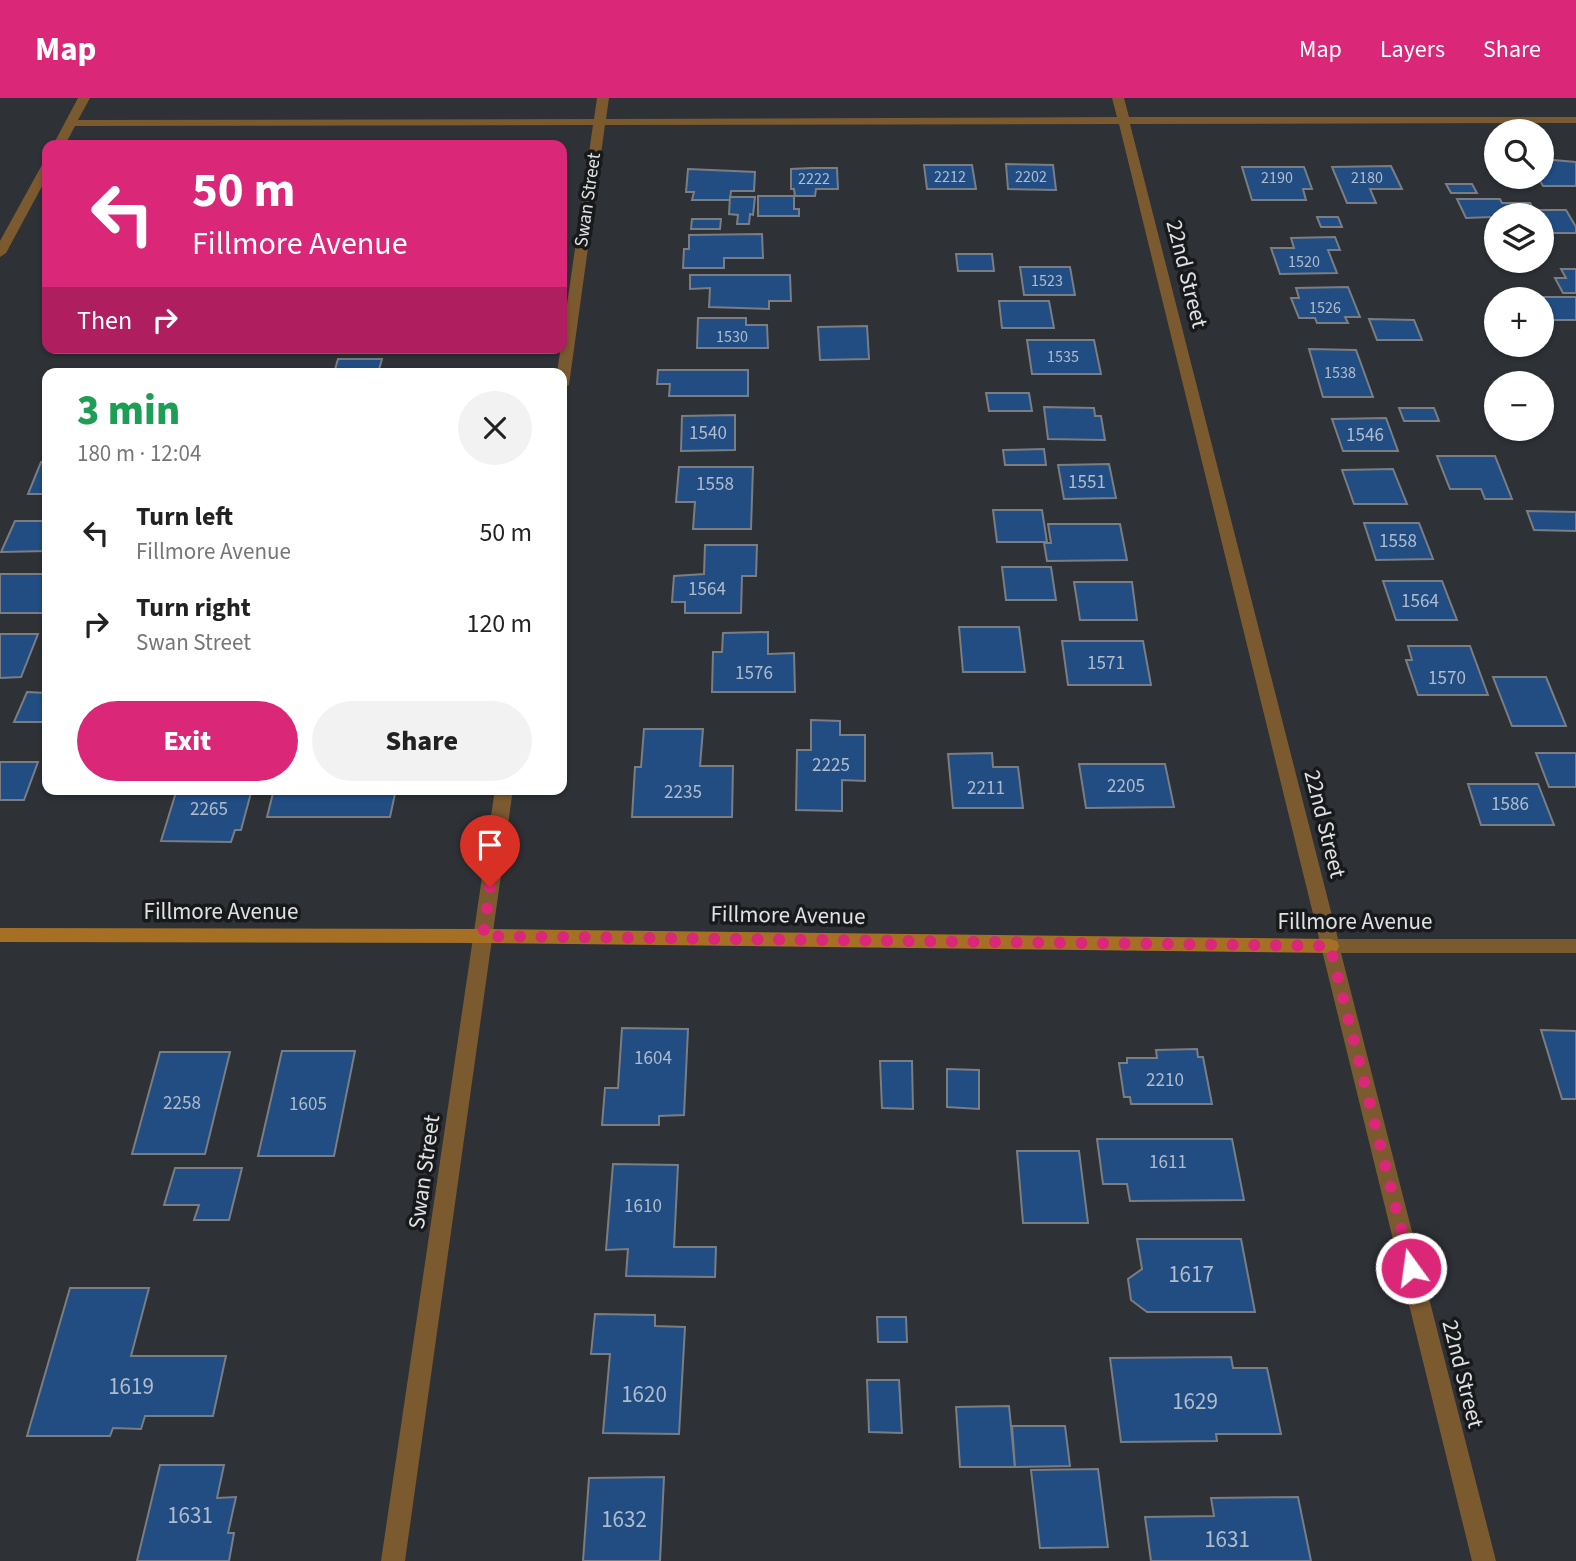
<!DOCTYPE html>
<html lang="en">
<head>
<meta charset="utf-8">
<style>
	body { margin:0; font-family:"Source Sans 3",sans-serif; background:#f2f2f2; color:#222; height:100vh; display:flex; flex-direction:column; font-size:26px; white-space:nowrap }
	* { box-sizing:border-box; margin:0 }
	p { font-size:23px; color:#767676 }
	.icon { flex:none; width:38px; height:38px; fill:none; stroke:currentColor; stroke-width:2; stroke-linecap:round; stroke-linejoin:round }
	.map { position:relative; flex:1; overflow:hidden }
	.drawer { position:absolute; left:42px; top:270px; width:525px; height:427px; display:flex; flex-direction:column; background:#fff; border-radius:14px; box-shadow:0 2px 5px #0004 }
	.drawer>* { flex:none }
	.hud { position:absolute; left:42px; top:42px; width:525px; height:214px; border-radius:14px; box-shadow:0 2px 5px #0004; background:#db2777; color:#fff; overflow:hidden }
	.tools { position:absolute; left:1484px; top:21px; display:grid; gap:14px }
	.tools a { display:grid; place-items:center; width:70px; height:70px; border-radius:50%; background:#fff; box-shadow:0 2px 5px #0004; font-size:35px }
	.pin { position:absolute; display:grid; place-items:center; width:60px; height:60px; color:#fff; margin:-72px -30px; border-radius:50% 50% 50% 0; rotate:-45deg; box-shadow:0 0 7px #0007 }
	.pin .icon { rotate:45deg }
	.me { position:absolute; width:77px; margin:-38px; rotate:346deg; stroke-linejoin:round; filter:drop-shadow(0 0 5px #0008) }
	.turn { display:flex; align-items:center; gap:24px; height:147px; padding:0 35px; font-size:32px }
	.turn .icon { width:91px; height:91px; stroke-width:2.5 }
	.turn b { display:block; font-size:49px; line-height:60px }
	.then { display:flex; align-items:center; height:66px; padding:0 35px; background:#0003; gap:14px; font-size:26px }
	.round { display:grid; place-items:center; flex:none; width:74px; height:74px; border-radius:37px; background:#f2f2f2 }
	.overview { display:flex; align-items:center; justify-content:space-between; height:119px; padding:0 35px }
	h1 { font-size:42px; font-weight:800; line-height:52px; color:#1e9e55 }
	.action { display:flex; gap:14px; margin-top:auto; padding:14px 35px }
	.action a { flex:1; height:80px; border-radius:42px; background:#db2777; color:#fff; font-size:28px; font-weight:800; line-height:80px; text-align:center }
	.action a+a { background:#f2f2f2; color:#222 }
	ul { padding:0; list-style:none }
	li { display:flex; align-items:center; gap:21px; height:91px; padding:0 35px }
	li div { flex:1 }
	li b { display:block; font-size:26px }
	li em { font-style:normal }
	header { display:flex; align-items:center; gap:42px; box-sizing:border-box; height:98px; padding:0 35px; background:#db2777; color:#fff }
	header strong { font-size:33px }
	nav { display:flex; gap:38px; margin-inline-start:auto; font-size:24px }
	.map>svg:first-child { display:block }
	.building { fill:#214d83; stroke:#7a7d82; stroke-width:2 }
	.lines { fill:none; stroke-linecap:round; stroke-linejoin:round }
	.street { fill:#7c5a30; fill-rule:evenodd }
	.secondary { fill:#a57024; fill-rule:evenodd }
	.route { stroke:#db2777; stroke-width:12; stroke-dasharray:0 21.6 }
	.labels { text-anchor:middle; dominant-baseline:central; stroke-width:7; stroke-linejoin:round; paint-order:stroke }
	.far-number-label { font-size:16px; fill:#b0bccc }
	.far-street-label { font-size:19px; fill:#dfe1e4; stroke:#18191b }
	.number-label { font-size:19px; fill:#b0bccc }
	.street-label { font-size:23px; fill:#dfe1e4; stroke:#18191b }
	.near-number-label { font-size:23px; fill:#b0bccc }
</style>
</head>
<body>
<header>
<strong>Map</strong>
<nav><a>Map</a><a>Layers</a><a>Share</a></nav>
</header>
<div class="map">
<svg width="1576" height="1463" viewBox="0 0 1576 1463">
	<rect width="100%" height="100%" fill="#2e3136"/>
	<g class="building">
		<polygon points="1542,61 1576,64 1576,88 1543,88 1538,79 1542,79"/>
		<polygon points="1006,66 1053,67 1056,92 1008,91"/>
		<polygon points="924,67 972,67 976,91 927,91"/>
		<polygon points="1391,68 1402,91 1370,91 1376,105 1347,105 1332,69"/>
		<polygon points="1242,69 1304,69 1312,91 1303,91 1306,102 1252,102"/>
		<polygon points="812,70 837,70 838,91 816,91 815,98 795,98 794,91 791,91 791,71"/>
		<polygon points="688,71 755,74 754,93 731,93 730,102 692,102 694,94 686,94"/>
		<polygon points="1446,86 1472,86 1477,95 1451,95"/>
		<polygon points="758,98 794,98 794,111 799,111 799,118 758,118"/>
		<polygon points="730,99 755,99 753,117 750,116 749,126 737,126 738,117 729,116"/>
		<polygon points="1457,101 1500,101 1502,105 1530,105 1534,112 1566,112 1576,129 1576,135 1544,135 1542,117 1466,120"/>
		<polygon points="1317,119 1338,119 1342,129 1321,129"/>
		<polygon points="692,121 721,121 720,131 691,131"/>
		<polygon points="762,136 763,160 724,160 724,170 683,170 684,151 689,151 689,137"/>
		<polygon points="1335,139 1340,152 1328,152 1337,175 1280,176 1271,150 1294,150 1291,140"/>
		<polygon points="956,156 992,156 994,173 958,173"/>
		<polygon points="1020,169 1070,169 1075,197 1024,197"/>
		<polygon points="1561,171 1576,171 1576,195 1563,195 1555,180 1566,180"/>
		<polygon points="690,177 790,177 791,203 769,203 769,211 709,209 710,190 690,191"/>
		<polygon points="1348,189 1360,219 1345,219 1348,225 1317,225 1315,220 1299,220 1291,200 1299,200 1296,190"/>
		<polygon points="1541,199 1576,199 1576,222 1553,222"/>
		<polygon points="999,203 1049,203 1054,230 1002,230"/>
		<polygon points="698,220 746,220 746,227 767,227 768,250 697,250"/>
		<polygon points="1369,221 1414,222 1422,242 1377,242"/>
		<polygon points="867,228 869,261 820,262 818,229"/>
		<polygon points="1027,242 1094,242 1101,276 1032,276"/>
		<polygon points="79,250 176,250 78,252"/>
		<polygon points="410,250 469,250 468,255 409,255"/>
		<polygon points="1309,251 1356,252 1373,299 1323,299"/>
		<polygon points="338,261 382,261 378,275 334,275"/>
		<rect x="413" y="272" width="46" height="3"/>
		<polygon points="658,272 748,272 748,298 669,298 670,286 657,286"/>
		<polygon points="986,295 1029,295 1032,313 989,313"/>
		<polygon points="1044,309 1094,310 1095,318 1101,318 1105,342 1048,341"/>
		<polygon points="1399,310 1434,310 1439,323 1404,323"/>
		<polygon points="735,317 735,352 681,353 682,318"/>
		<polygon points="1386,320 1398,353 1343,353 1332,321"/>
		<polygon points="1044,351 1046,367 1005,367 1003,352"/>
		<polygon points="1437,358 1495,358 1512,401 1485,401 1481,391 1450,391"/>
		<polygon points="41,364 47,364 47,396 28,396"/>
		<polygon points="1109,366 1116,400 1064,401 1058,367"/>
		<polygon points="679,369 753,369 751,431 693,431 695,404 676,404"/>
		<polygon points="1393,371 1407,406 1354,406 1342,372"/>
		<polygon points="993,412 1042,412 1047,444 997,444"/>
		<polygon points="1527,413 1576,414 1576,433 1534,432"/>
		<polygon points="15,423 47,423 47,453 1,454"/>
		<polygon points="1364,425 1419,425 1433,461 1376,462"/>
		<polygon points="1048,426 1120,426 1127,462 1047,463 1044,445 1051,445"/>
		<polygon points="705,447 757,447 756,478 742,478 741,515 685,515 685,504 672,504 674,478 704,476"/>
		<polygon points="1002,469 1051,469 1056,502 1006,502"/>
		<rect x="0" y="476" width="47" height="39"/>
		<polygon points="1383,483 1442,483 1457,522 1396,522"/>
		<polygon points="1074,484 1132,484 1137,522 1080,522"/>
		<polygon points="959,529 1019,529 1025,574 963,574"/>
		<polygon points="768,534 768,556 794,555 795,594 712,594 713,554 722,554 723,535"/>
		<polygon points="0,536 38,536 21,579 0,580"/>
		<polygon points="1062,543 1143,543 1151,587 1068,587"/>
		<polygon points="1408,548 1470,548 1488,597 1418,597 1406,562 1412,562"/>
		<polygon points="1493,579 1546,579 1566,628 1512,628"/>
		<polygon points="27,594 47,595 47,624 14,624"/>
		<polygon points="811,622 840,623 840,637 865,637 865,683 842,682 842,713 796,712 797,652 811,652"/>
		<polygon points="644,631 703,631 700,668 733,668 732,719 632,719 635,669 641,669"/>
		<polygon points="992,655 993,669 1018,669 1023,710 953,710 948,656"/>
		<polygon points="1536,655 1576,655 1576,689 1549,689"/>
		<polygon points="0,664 38,664 24,702 0,702"/>
		<polygon points="1079,666 1165,666 1174,709 1086,710"/>
		<polygon points="1468,686 1538,686 1554,727 1481,727"/>
		<polygon points="177,691 252,691 241,732 235,732 231,744 161,743"/>
		<polygon points="274,691 396,691 390,719 267,719"/>
		<polygon points="622,930 688,931 684,1017 659,1018 659,1027 602,1027 605,990 618,990"/>
		<polygon points="1541,932 1576,933 1576,1001 1562,1001"/>
		<polygon points="1197,951 1198,959 1203,959 1212,1006 1131,1006 1130,999 1124,999 1119,965 1127,965 1127,960 1157,960 1156,952"/>
		<polygon points="282,953 355,953 334,1058 258,1058"/>
		<polygon points="160,954 230,954 205,1056 132,1056"/>
		<polygon points="880,963 912,963 913,1011 882,1010"/>
		<polygon points="947,971 979,972 979,1011 947,1009"/>
		<polygon points="1097,1041 1232,1041 1244,1102 1130,1103 1127,1086 1103,1086"/>
		<polygon points="1017,1053 1079,1053 1088,1125 1023,1125"/>
		<polygon points="613,1066 678,1067 674,1149 716,1149 715,1179 626,1178 628,1151 606,1152"/>
		<polygon points="175,1070 242,1070 229,1122 194,1122 199,1107 164,1107"/>
		<polygon points="1137,1141 1241,1141 1255,1214 1147,1214 1131,1202 1128,1181 1142,1171"/>
		<polygon points="70,1190 149,1190 131,1258 226,1258 213,1318 145,1318 141,1331 113,1330 110,1338 27,1338"/>
		<polygon points="595,1216 655,1217 655,1228 685,1229 679,1336 603,1335 610,1256 591,1256"/>
		<polygon points="877,1219 906,1219 907,1244 878,1244"/>
		<polygon points="1231,1259 1233,1270 1267,1270 1281,1336 1216,1336 1217,1343 1121,1344 1110,1260"/>
		<polygon points="867,1282 899,1282 902,1335 869,1334"/>
		<polygon points="1009,1308 1015,1369 960,1369 956,1309"/>
		<polygon points="1012,1328 1065,1328 1070,1368 1015,1369"/>
		<polygon points="160,1367 224,1367 217,1400 236,1399 228,1435 234,1435 229,1463 137,1463"/>
		<polygon points="1098,1371 1108,1449 1040,1450 1031,1372"/>
		<polygon points="664,1379 660,1463 583,1463 589,1380"/>
		<polygon points="1298,1399 1311,1463 1151,1463 1145,1419 1214,1418 1211,1400"/>
	</g>
	<g class="lines">
		<g class="street">
			<polygon points="78,0 90,0 78,22 594,21 597,0 609,0 606,21 1117,19 1112,0 1124,0 1129,19 1576,19 1576,25 1130,26 1338,841 1576,841 1576,855 1341,855 1496,1463 1472,1463 1119,26 605,27 569,287 562,291 562,275 557,275 593,27 75,28 65,47 53,47"/>
			<polygon points="43,65 47,65 47,79 6,155 0,159 0,143"/>
			<polygon points="495,691 513,691 405,1463 381,1463"/>
		</g>
		<polygon class="secondary" points="0,830 483,831 1330,841 1337,843 1339,848 1337,853 1330,855 483,845 0,844"/>
	</g>
	<g class="lines">
		<polyline class="route" points="490,789 483,838 1330,848 1411,1170"/>
	</g>
	<g class="labels">
		<g class="far-number-label">
			<text x="950" y="79">2212</text>
			<text x="1031" y="79">2202</text>
			<text x="1277" y="80">2190</text>
			<text x="1367" y="80">2180</text>
			<text x="814" y="81">2222</text>
			<text x="1304" y="164">1520</text>
			<text x="1047" y="183">1523</text>
			<text x="1325" y="210">1526</text>
			<text x="732" y="239">1530</text>
			<text x="1063" y="259">1535</text>
			<text x="1340" y="275">1538</text>
		</g>
		<g class="far-street-label">
			<text transform="translate(588 102) rotate(-82)">Swan Street</text>
		</g>
		<g class="number-label">
			<text x="708" y="335">1540</text>
			<text x="1365" y="337">1546</text>
			<text x="1087" y="384">1551</text>
			<text x="715" y="386">1558</text>
			<text x="1398" y="443">1558</text>
			<text x="707" y="491">1564</text>
			<text x="1420" y="503">1564</text>
			<text x="1106" y="565">1571</text>
			<text x="754" y="575">1576</text>
			<text x="1447" y="580">1570</text>
			<text x="831" y="667">2225</text>
			<text x="1126" y="688">2205</text>
			<text x="986" y="690">2211</text>
			<text x="683" y="694">2235</text>
			<text x="1510" y="706">1586</text>
			<text x="209" y="711">2265</text>
			<text x="653" y="960">1604</text>
			<text x="1165" y="982">2210</text>
			<text x="182" y="1005">2258</text>
			<text x="308" y="1006">1605</text>
			<text x="1168" y="1064">1611</text>
			<text x="643" y="1108">1610</text>
		</g>
		<g class="street-label">
			<text transform="translate(1187 176) rotate(76)">22nd Street</text>
			<text transform="translate(1325 726) rotate(76)">22nd Street</text>
			<text x="221" y="813">Fillmore Avenue</text>
			<text transform="translate(788 817) rotate(1)">Fillmore Avenue</text>
			<text x="1355" y="823">Fillmore Avenue</text>
			<text transform="translate(424 1074) rotate(-82)">Swan Street</text>
			<text transform="translate(1463 1276) rotate(76)">22nd Street</text>
		</g>
		<g class="near-number-label">
			<text x="1191" y="1176">1617</text>
			<text x="131" y="1288">1619</text>
			<text x="644" y="1296">1620</text>
			<text x="1195" y="1303">1629</text>
			<text x="190" y="1417">1631</text>
			<text x="624" y="1421">1632</text>
			<text x="1227" y="1441">1631</text>
		</g>
	</g>
</svg>
<div class="tools">
<a><svg class="icon" aria-label="search" viewBox="0 0 24 24"><circle cx="10" cy="10" r="6"/><path d="M15 15l6 6"/></svg></a>
<a><svg class="icon" aria-label="layers" viewBox="0 0 24 24"><path d="M12 4l9 5-9 5-9-5zM3 14l9 5 9-5"/></svg></a>
<a>+</a>
<a>−</a>
</div>
<div class="pin" style="left:490px;top:789px;background:#d93025"><svg class="icon" aria-label="arrive" viewBox="0 0 24 24"><path d="M6 21V4h12l-3 4 3 4H6"/></svg></div>
<svg class="me" style="left:1411px;top:1170px" viewBox="-20 -20 40 40"><circle r="17" fill="#db2777" stroke="#fff" stroke-width="3"/><path d="M0-11L8 9 0 5-8 9z" fill="#fff"/></svg>
<div class="hud">
<div class="turn"><svg class="icon" aria-label="left" viewBox="0 0 24 24"><path d="M17 20v-9H6M10 6l-5 5 5 5"/></svg><div><b>50 m</b>Fillmore Avenue</div></div>
<div class="then">Then<svg class="icon" aria-label="right" viewBox="0 0 24 24"><path d="M7 20v-9h11M14 6l5 5-5 5"/></svg></div>
</div>
<section class="drawer">
<div class="overview"><div><h1>3 min</h1><p>180 m · 12:04</p></div><a class="round"><svg class="icon" aria-label="close" viewBox="0 0 24 24"><path d="M6 6l12 12M18 6L6 18"/></svg></a></div>
<ul>
<li><svg class="icon" aria-label="left" viewBox="0 0 24 24"><path d="M17 20v-9H6M10 6l-5 5 5 5"/></svg><div><b>Turn left</b><p>Fillmore Avenue</p></div><em>50 m</em></li>
<li><svg class="icon" aria-label="right" viewBox="0 0 24 24"><path d="M7 20v-9h11M14 6l5 5-5 5"/></svg><div><b>Turn right</b><p>Swan Street</p></div><em>120 m</em></li>
</ul>
<div class="action"><a>Exit</a><a>Share</a></div>
</section>
</div>
</body>
</html>
